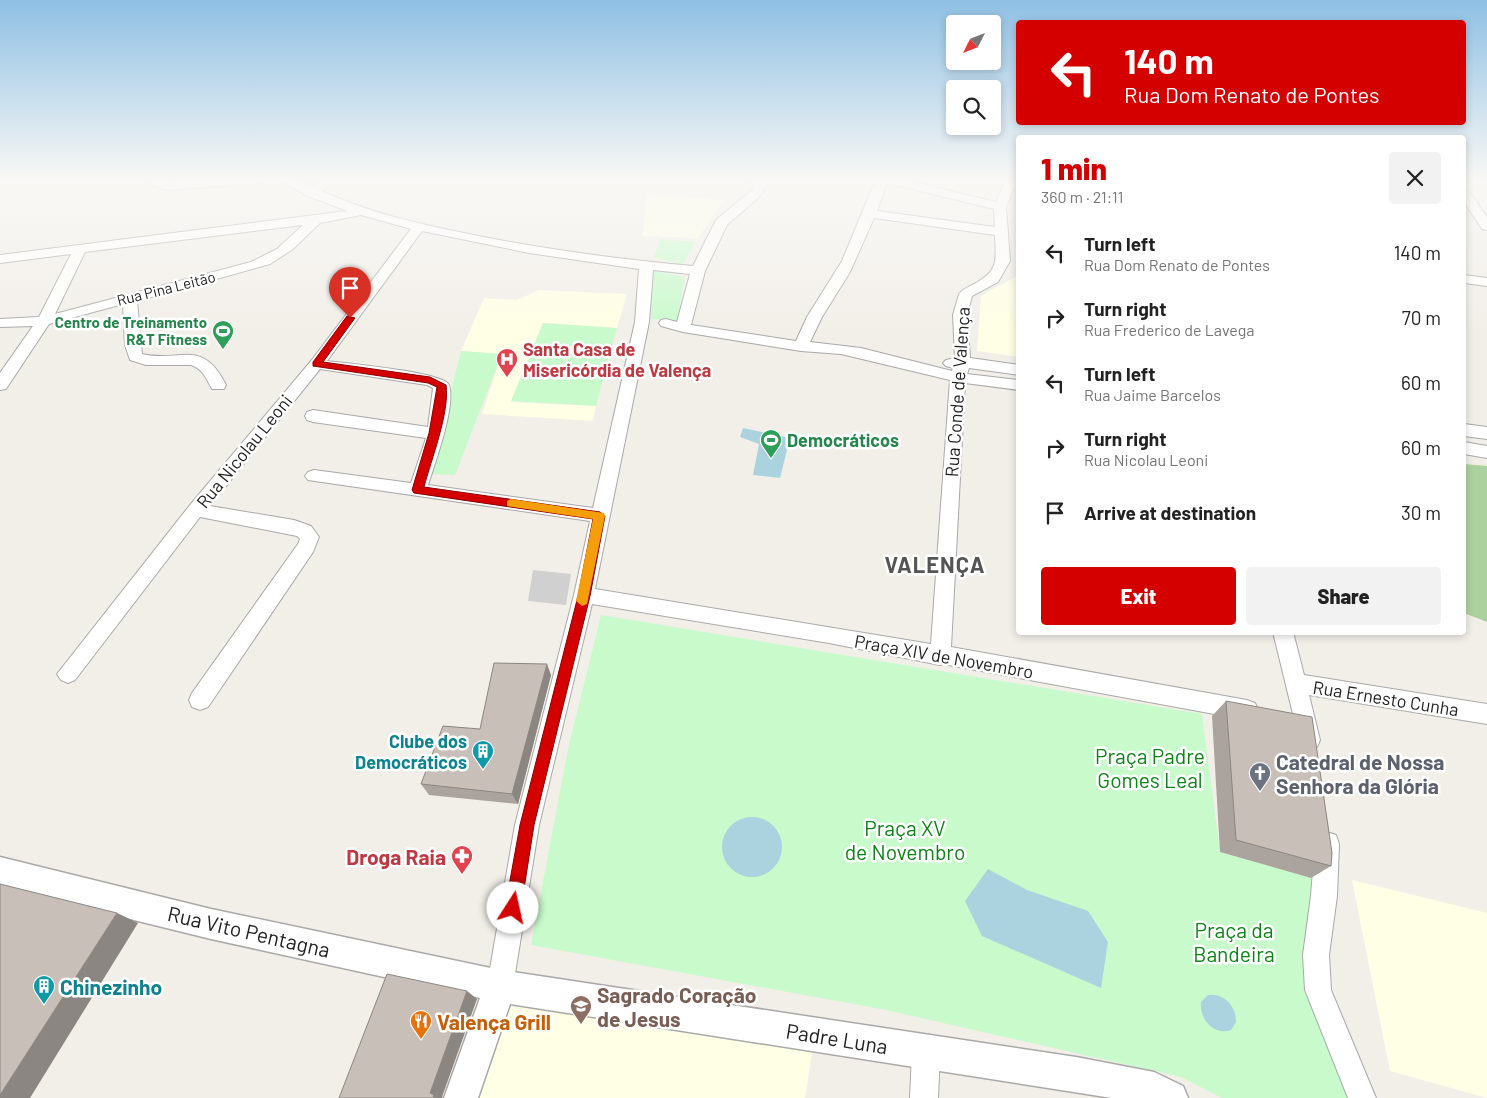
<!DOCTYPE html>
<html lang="en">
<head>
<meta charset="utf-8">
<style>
	body { margin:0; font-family:Barlow,sans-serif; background:#f2f2f2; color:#222; height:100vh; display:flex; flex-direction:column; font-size:19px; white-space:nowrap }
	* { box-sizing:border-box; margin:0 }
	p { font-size:16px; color:#767676 }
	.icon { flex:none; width:28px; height:28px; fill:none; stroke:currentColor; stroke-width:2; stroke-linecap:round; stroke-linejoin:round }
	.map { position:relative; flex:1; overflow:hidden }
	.drawer { position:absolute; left:1016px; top:135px; width:450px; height:500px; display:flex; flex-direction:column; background:#fff; border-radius:5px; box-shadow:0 2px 8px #0003 }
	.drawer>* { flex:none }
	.banner { position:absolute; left:1016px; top:20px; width:450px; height:105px; border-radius:5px; box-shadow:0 2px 8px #0003; background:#d40000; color:#fff; overflow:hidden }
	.needle { width:32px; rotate:228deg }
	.fabs { position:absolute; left:946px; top:15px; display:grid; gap:10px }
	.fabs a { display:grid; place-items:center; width:55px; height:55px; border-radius:5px; background:#fff; box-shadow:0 2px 8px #0003; font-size:25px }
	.pin { position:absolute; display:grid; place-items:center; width:42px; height:42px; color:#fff; margin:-51px -21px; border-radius:50% 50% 50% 0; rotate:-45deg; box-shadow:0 0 5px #0007 }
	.pin .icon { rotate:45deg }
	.me { position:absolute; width:55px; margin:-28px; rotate:10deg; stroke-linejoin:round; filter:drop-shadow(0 0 4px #0008) }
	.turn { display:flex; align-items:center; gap:18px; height:105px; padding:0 25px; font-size:22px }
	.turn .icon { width:65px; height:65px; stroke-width:2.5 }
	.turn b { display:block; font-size:35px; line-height:42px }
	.round { display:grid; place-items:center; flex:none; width:52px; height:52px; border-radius:5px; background:#f2f2f2 }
	.overview { display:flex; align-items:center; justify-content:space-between; height:85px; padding:0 25px }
	h1 { font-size:30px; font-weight:800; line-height:38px; color:#d40000 }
	.action { display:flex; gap:10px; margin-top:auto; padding:10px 25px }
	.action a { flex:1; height:58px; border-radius:5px; background:#d40000; color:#fff; font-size:20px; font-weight:800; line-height:58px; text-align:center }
	.action a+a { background:#f2f2f2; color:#222 }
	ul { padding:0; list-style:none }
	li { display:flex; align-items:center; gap:15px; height:65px; padding:0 25px }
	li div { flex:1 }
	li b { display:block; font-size:19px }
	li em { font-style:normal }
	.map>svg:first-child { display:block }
	.education { fill:#ffffe5 }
	.religious { fill:#d0d0d0 }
	.forest { fill:#add19e }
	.park { fill:#c8facc }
	.water { fill:#aad3df }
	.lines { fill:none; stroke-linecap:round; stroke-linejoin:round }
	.minor-casing { stroke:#a9a9a9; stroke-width:2 }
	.tertiary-casing { stroke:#a9a9a9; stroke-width:3 }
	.minor { fill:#fff; fill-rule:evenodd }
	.tertiary { fill:#fff; fill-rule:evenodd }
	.wall { fill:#aba49e }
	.shaded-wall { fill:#8b8681 }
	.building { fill:#c7bfb8; stroke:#8b8681 }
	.route { fill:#d40000; stroke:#8a0000 }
	.slow { fill:#f59e0b }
	.labels { text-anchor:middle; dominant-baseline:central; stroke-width:5; stroke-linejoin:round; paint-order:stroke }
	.far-street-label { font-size:15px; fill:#222; stroke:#fff }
	.far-leisure-label { font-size:15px; font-weight:bold; fill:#27864d; stroke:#fff; text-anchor:end }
	.health-label { font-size:18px; font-weight:bold; fill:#be3a42; stroke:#fff; text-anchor:start }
	.street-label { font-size:18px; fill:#222; stroke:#fff }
	.leisure-label { font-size:18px; font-weight:bold; fill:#27864d; stroke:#fff; text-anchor:start }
	.culture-label { font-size:18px; font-weight:bold; fill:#0d838f; stroke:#fff; text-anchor:end }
	.near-park-label { font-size:21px; fill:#0c8416; stroke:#fff }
	.near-worship-label { font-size:21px; font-weight:bold; fill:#5b616d; stroke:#fff; text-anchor:start }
	.near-health-label { font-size:21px; font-weight:bold; fill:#be3a42; stroke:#fff; text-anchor:end }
	.near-street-label { font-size:21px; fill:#222; stroke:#fff }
	.near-culture-label { font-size:21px; font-weight:bold; fill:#0d838f; stroke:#fff; text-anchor:start }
	.near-education-label { font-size:21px; font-weight:bold; fill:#785e54; stroke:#fff; text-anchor:start }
	.near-food-label { font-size:21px; font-weight:bold; fill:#c56008; stroke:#fff; text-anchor:start }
	.district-label { font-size:22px; font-weight:bold; letter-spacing:1px; fill:#555; stroke:#fff }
</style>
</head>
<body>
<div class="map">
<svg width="1487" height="1098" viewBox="0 0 1487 1098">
	<rect width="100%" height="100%" fill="#f2efe9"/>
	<g class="education">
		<polygon points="646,193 724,200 698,238 643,236"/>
		<polygon points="1019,275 1019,357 977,351 981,296"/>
		<polygon points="539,290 627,294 617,328 543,323 511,402 596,406 593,421 482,414 502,354 461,351 484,298 517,300"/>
		<polygon points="1352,880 1487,913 1487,1098 1390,1071"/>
		<polygon points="509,998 812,1052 805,1098 478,1098"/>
	</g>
	<polygon class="religious" points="533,570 571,574 566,605 528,601"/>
	<polygon class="forest" points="1464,464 1487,466 1487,622 1464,613"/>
	<g class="park">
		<polygon points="660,239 696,242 683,264 654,258"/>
		<polygon points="651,270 685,277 677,321 651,319"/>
		<polygon points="543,323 617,328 596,406 511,401"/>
		<polygon points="461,351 502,354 455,475 425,474 448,403"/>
		<polygon points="601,615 1202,714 1220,852 1315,879 1313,989 1351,1098 1222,1098 1181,1077 886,1010 531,945 568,749"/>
	</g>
	<g class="water">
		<polygon points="743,428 790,438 780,478 753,475 759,444 740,437"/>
		<circle cx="752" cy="847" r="30"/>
		<polygon points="988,869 1027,890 1088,911 1108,942 1101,988 982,936 965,901"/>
		<path d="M1208 995C1224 993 1236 1006 1236 1022L1231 1030C1214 1036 1199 1019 1201 1002Z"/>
	</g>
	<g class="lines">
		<g class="minor-casing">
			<g id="minor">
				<path d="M148 179C156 179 163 182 171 182 203 181 235 179 268 179L262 183 166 190 152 185Z"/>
				<path d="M276 179H293L312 187 322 179H335L322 191C367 212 415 223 464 233 540 249 616 259 693 266L716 220 751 191 754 187 749 179H761L766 187 759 197 727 225 705 271 691 325 796 341 807 317 842 261 876 179H901L996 202 1006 179H1018L1006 207 1010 261 998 282 972 296 967 315 970 358 1019 365V375L969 368 967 374 1019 380V390L965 383 951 647 1247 700 1255 703 1258 710 1255 717 1247 720 943 664 940 665 829 643 592 604 539 825 513 986 509 995 500 999 491 995 487 986 515 825 574 595 590 521 308 480 305 476 308 472 314 470 411 483 426 438 313 422 307 420 305 416 307 412 313 410 428 427 433 388 427 385 320 369 210 506 294 520 311 526 319 537 313 552 208 707 200 710 192 707 189 700 192 693 298 544 300 539 297 536 200 517 75 680 68 683 61 680 57 674 190 505 311 361 411 229 361 215 320 223 293 249 270 264 137 301 142 354C180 363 202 337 226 385L224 389H212C206 378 203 369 191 365H146L130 360 125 345 123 304 49 324 6 389 0 390V373L33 326 0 327V319L39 317 71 254 0 263V255L347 211 308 196ZM887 183 994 209 995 227 877 211ZM874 218 995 235C996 260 999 270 976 283 970 286 963 289 959 294L953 315 955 358 946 360 943 363 946 366 953 368 952 371 861 348 810 342 822 317 850 272ZM303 225 277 249 251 262 55 314 85 252ZM422 231 529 253 639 269 635 322 593 508 428 485C435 463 456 406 449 385 445 372 343 363 327 361ZM653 270 690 274 677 322 666 319 661 320 659 323 661 326 683 332 801 351 841 354 950 380 931 644 595 589 649 322Z"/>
				<polygon points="1464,189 1468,190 1487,217 1487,230 1482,229 1464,202"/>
				<polygon points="1464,275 1487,278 1487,286 1464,283"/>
				<polygon points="1464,424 1487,427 1487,439 1464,436"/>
				<polygon points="1464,442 1487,446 1487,458 1464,454"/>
				<polygon points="1273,632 1293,632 1304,675 1487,704 1487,724 1309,695 1320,740 1317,747 1309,750 1301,747"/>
				<polygon points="1327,832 1336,835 1339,844 1337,896 1329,955 1331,990 1376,1098 1348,1098 1305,990 1303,955 1311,896 1315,844 1318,835"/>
				<polygon points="926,1038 936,1042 940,1052 938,1098 910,1098 912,1052 916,1042"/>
			</g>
		</g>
		<g class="tertiary-casing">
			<polygon id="tertiary" points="0,857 211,909 500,970 1076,1057 1154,1072 1183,1086 1188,1098 1112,1098 510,1004 478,1098 444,1098 480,998 211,939 0,887"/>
		</g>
		<use href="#minor" class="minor"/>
		<use href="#tertiary" class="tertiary"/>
	</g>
	<g class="wall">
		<polygon points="551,675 518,804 429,795 421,784 480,729"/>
		<polygon points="1226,701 1331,866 1311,878 1220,852 1212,716"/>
	</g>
	<g class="shaded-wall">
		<polygon points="547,664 551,675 518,804 512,794"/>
		<polygon points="117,913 138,923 30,1098 0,1098 0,1095"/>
		<polygon points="467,991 477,999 442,1097 443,1098 433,1098 430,1093"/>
	</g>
	<g class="building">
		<polygon points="494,663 547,664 512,794 421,784 443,726 480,729"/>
		<polygon points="1226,701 1312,717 1332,853 1331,866 1236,840"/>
		<polygon points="0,884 117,913 0,1095"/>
		<polygon points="387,974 467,991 430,1093 434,1095 433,1098 339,1098"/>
	</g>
	<linearGradient id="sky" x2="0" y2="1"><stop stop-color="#8fc0e4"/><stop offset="0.54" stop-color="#f9f8f5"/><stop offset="1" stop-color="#f9f8f5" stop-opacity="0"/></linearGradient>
	<rect width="1487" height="333" fill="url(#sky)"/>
	<path class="route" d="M347 316 355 318 323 362 430 377 446 385C450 412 431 460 424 487L600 512 605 516 590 596 534 825 521 908 519 914 513 916 508 914 505 908 520 825 578 596 593 519 414 493 412 490 429 433 437 387 428 383 313 366V362Z"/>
	<polygon class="slow" points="511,499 604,513 605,516 587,604 582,606 576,601 593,519 507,506 507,501"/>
	<defs>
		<g id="stadium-pin" transform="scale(1.125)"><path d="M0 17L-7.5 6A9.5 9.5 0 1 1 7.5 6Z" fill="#2e9e5b" stroke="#fff"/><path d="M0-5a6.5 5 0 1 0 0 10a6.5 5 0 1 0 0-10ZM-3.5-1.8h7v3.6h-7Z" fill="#fff"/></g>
		<g id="hospital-pin" transform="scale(1.125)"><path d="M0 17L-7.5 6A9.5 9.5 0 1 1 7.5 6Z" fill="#e0444e" stroke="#fff"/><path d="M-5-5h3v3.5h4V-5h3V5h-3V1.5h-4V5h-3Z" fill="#fff"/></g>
		<g id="building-pin" transform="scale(1.125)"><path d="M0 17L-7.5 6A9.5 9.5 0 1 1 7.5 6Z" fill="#0f9aa8" stroke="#fff"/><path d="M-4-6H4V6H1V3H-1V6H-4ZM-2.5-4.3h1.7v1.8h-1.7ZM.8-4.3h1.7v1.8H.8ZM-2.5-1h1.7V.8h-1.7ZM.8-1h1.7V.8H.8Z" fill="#fff"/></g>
		<g id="church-pin" transform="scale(1.125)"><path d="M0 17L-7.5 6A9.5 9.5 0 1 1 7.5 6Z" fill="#6b7280" stroke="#fff"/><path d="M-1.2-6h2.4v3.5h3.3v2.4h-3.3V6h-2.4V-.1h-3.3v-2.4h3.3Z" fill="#fff"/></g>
		<g id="pharmacy-pin" transform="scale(1.125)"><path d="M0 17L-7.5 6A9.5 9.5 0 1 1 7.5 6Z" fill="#e0444e" stroke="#fff"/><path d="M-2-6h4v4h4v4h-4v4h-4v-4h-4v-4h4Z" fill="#fff"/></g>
		<g id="school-pin" transform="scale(1.125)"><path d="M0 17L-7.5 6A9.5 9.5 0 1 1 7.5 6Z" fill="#8d6e63" stroke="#fff"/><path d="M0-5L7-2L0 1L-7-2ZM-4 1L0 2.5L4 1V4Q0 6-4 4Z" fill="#fff"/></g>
		<g id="restaurant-pin" transform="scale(1.125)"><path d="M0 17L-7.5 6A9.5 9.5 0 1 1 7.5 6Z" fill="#e8710a" stroke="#fff"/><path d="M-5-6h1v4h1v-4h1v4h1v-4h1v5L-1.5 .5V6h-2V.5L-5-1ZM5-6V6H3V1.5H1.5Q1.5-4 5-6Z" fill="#fff"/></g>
	</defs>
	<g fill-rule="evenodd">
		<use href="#stadium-pin" x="223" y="331"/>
		<use href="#hospital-pin" x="507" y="359"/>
		<use href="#stadium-pin" x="771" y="440"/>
		<use href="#building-pin" x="483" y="751"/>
		<use href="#church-pin" x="1260" y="773"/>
		<use href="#pharmacy-pin" x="462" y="856"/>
		<use href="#building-pin" x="44" y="986"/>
		<use href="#school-pin" x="581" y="1006"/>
		<use href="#restaurant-pin" x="421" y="1021"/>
	</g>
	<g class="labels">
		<g class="far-street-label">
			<text transform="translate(166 288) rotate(-14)">Rua Pina Leitão</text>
		</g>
		<g class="far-leisure-label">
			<text x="207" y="322">Centro de Treinamento<tspan x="207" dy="17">R&amp;T Fitness</tspan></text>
		</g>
		<g class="health-label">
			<text x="523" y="349">Santa Casa de<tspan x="523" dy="21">Misericórdia de Valença</tspan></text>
		</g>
		<g class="street-label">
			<text transform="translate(957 392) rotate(-86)">Rua Conde de Valença</text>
			<text transform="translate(244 451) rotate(-51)">Rua Nicolau Leoni</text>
			<text transform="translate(944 656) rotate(10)">Praça XIV de Novembro</text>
			<text transform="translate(1386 698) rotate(9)">Rua Ernesto Cunha</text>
		</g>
		<g class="leisure-label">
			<text x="787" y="440">Democráticos</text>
		</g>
		<g class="culture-label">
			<text x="467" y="741">Clube dos<tspan x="467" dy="21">Democráticos</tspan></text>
		</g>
		<g class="near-park-label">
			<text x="1150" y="755">Praça Padre<tspan x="1150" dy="24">Gomes Leal</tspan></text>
			<text x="905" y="827">Praça XV<tspan x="905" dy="24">de Novembro</tspan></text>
			<text x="1234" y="929">Praça da<tspan x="1234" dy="24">Bandeira</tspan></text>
		</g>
		<g class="near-worship-label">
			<text x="1276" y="761">Catedral de Nossa<tspan x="1276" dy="24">Senhora da Glória</tspan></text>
		</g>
		<g class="near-health-label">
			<text x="446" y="856">Droga Raia</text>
		</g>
		<g class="near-street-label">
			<text transform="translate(249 931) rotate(13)">Rua Vito Pentagna</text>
			<text transform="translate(837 1038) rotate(9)">Padre Luna</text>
		</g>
		<g class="near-culture-label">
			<text x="60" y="986">Chinezinho</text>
		</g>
		<g class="near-education-label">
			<text x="597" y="994">Sagrado Coração<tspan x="597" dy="24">de Jesus</tspan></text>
		</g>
		<g class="near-food-label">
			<text x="437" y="1021">Valença Grill</text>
		</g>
		<g class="district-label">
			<text x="935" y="564">VALENÇA</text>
		</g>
	</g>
</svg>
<div class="fabs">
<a><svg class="needle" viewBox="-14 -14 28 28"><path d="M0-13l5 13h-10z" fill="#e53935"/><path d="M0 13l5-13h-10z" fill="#767676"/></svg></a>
<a><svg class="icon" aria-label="search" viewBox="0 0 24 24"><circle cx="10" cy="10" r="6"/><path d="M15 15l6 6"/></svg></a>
</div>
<div class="pin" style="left:350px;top:318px;background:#d93025"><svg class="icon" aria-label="arrive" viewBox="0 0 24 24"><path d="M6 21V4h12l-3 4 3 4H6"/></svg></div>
<svg class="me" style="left:513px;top:908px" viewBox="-20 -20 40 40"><circle r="19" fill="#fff"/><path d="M0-13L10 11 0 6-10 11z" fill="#d40000"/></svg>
<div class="banner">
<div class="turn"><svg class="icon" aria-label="left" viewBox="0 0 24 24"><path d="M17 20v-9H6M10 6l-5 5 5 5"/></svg><div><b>140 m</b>Rua Dom Renato de Pontes</div></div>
</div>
<section class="drawer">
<div class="overview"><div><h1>1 min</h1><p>360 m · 21:11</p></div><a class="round"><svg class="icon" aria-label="close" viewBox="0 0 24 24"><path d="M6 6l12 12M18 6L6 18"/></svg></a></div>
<ul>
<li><svg class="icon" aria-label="left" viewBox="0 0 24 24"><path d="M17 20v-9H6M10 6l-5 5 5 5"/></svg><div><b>Turn left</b><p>Rua Dom Renato de Pontes</p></div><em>140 m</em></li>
<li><svg class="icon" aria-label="right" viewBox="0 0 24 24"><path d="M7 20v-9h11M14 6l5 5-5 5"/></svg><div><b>Turn right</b><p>Rua Frederico de Lavega</p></div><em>70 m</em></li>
<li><svg class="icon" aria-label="left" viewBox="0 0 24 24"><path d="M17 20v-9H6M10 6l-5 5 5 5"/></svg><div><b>Turn left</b><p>Rua Jaime Barcelos</p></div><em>60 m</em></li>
<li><svg class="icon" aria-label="right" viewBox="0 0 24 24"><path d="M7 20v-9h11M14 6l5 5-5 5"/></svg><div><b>Turn right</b><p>Rua Nicolau Leoni</p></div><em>60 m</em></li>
<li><svg class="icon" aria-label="arrive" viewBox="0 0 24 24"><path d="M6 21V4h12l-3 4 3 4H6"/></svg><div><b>Arrive at destination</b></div><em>30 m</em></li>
</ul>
<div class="action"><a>Exit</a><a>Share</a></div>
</section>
</div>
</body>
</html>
